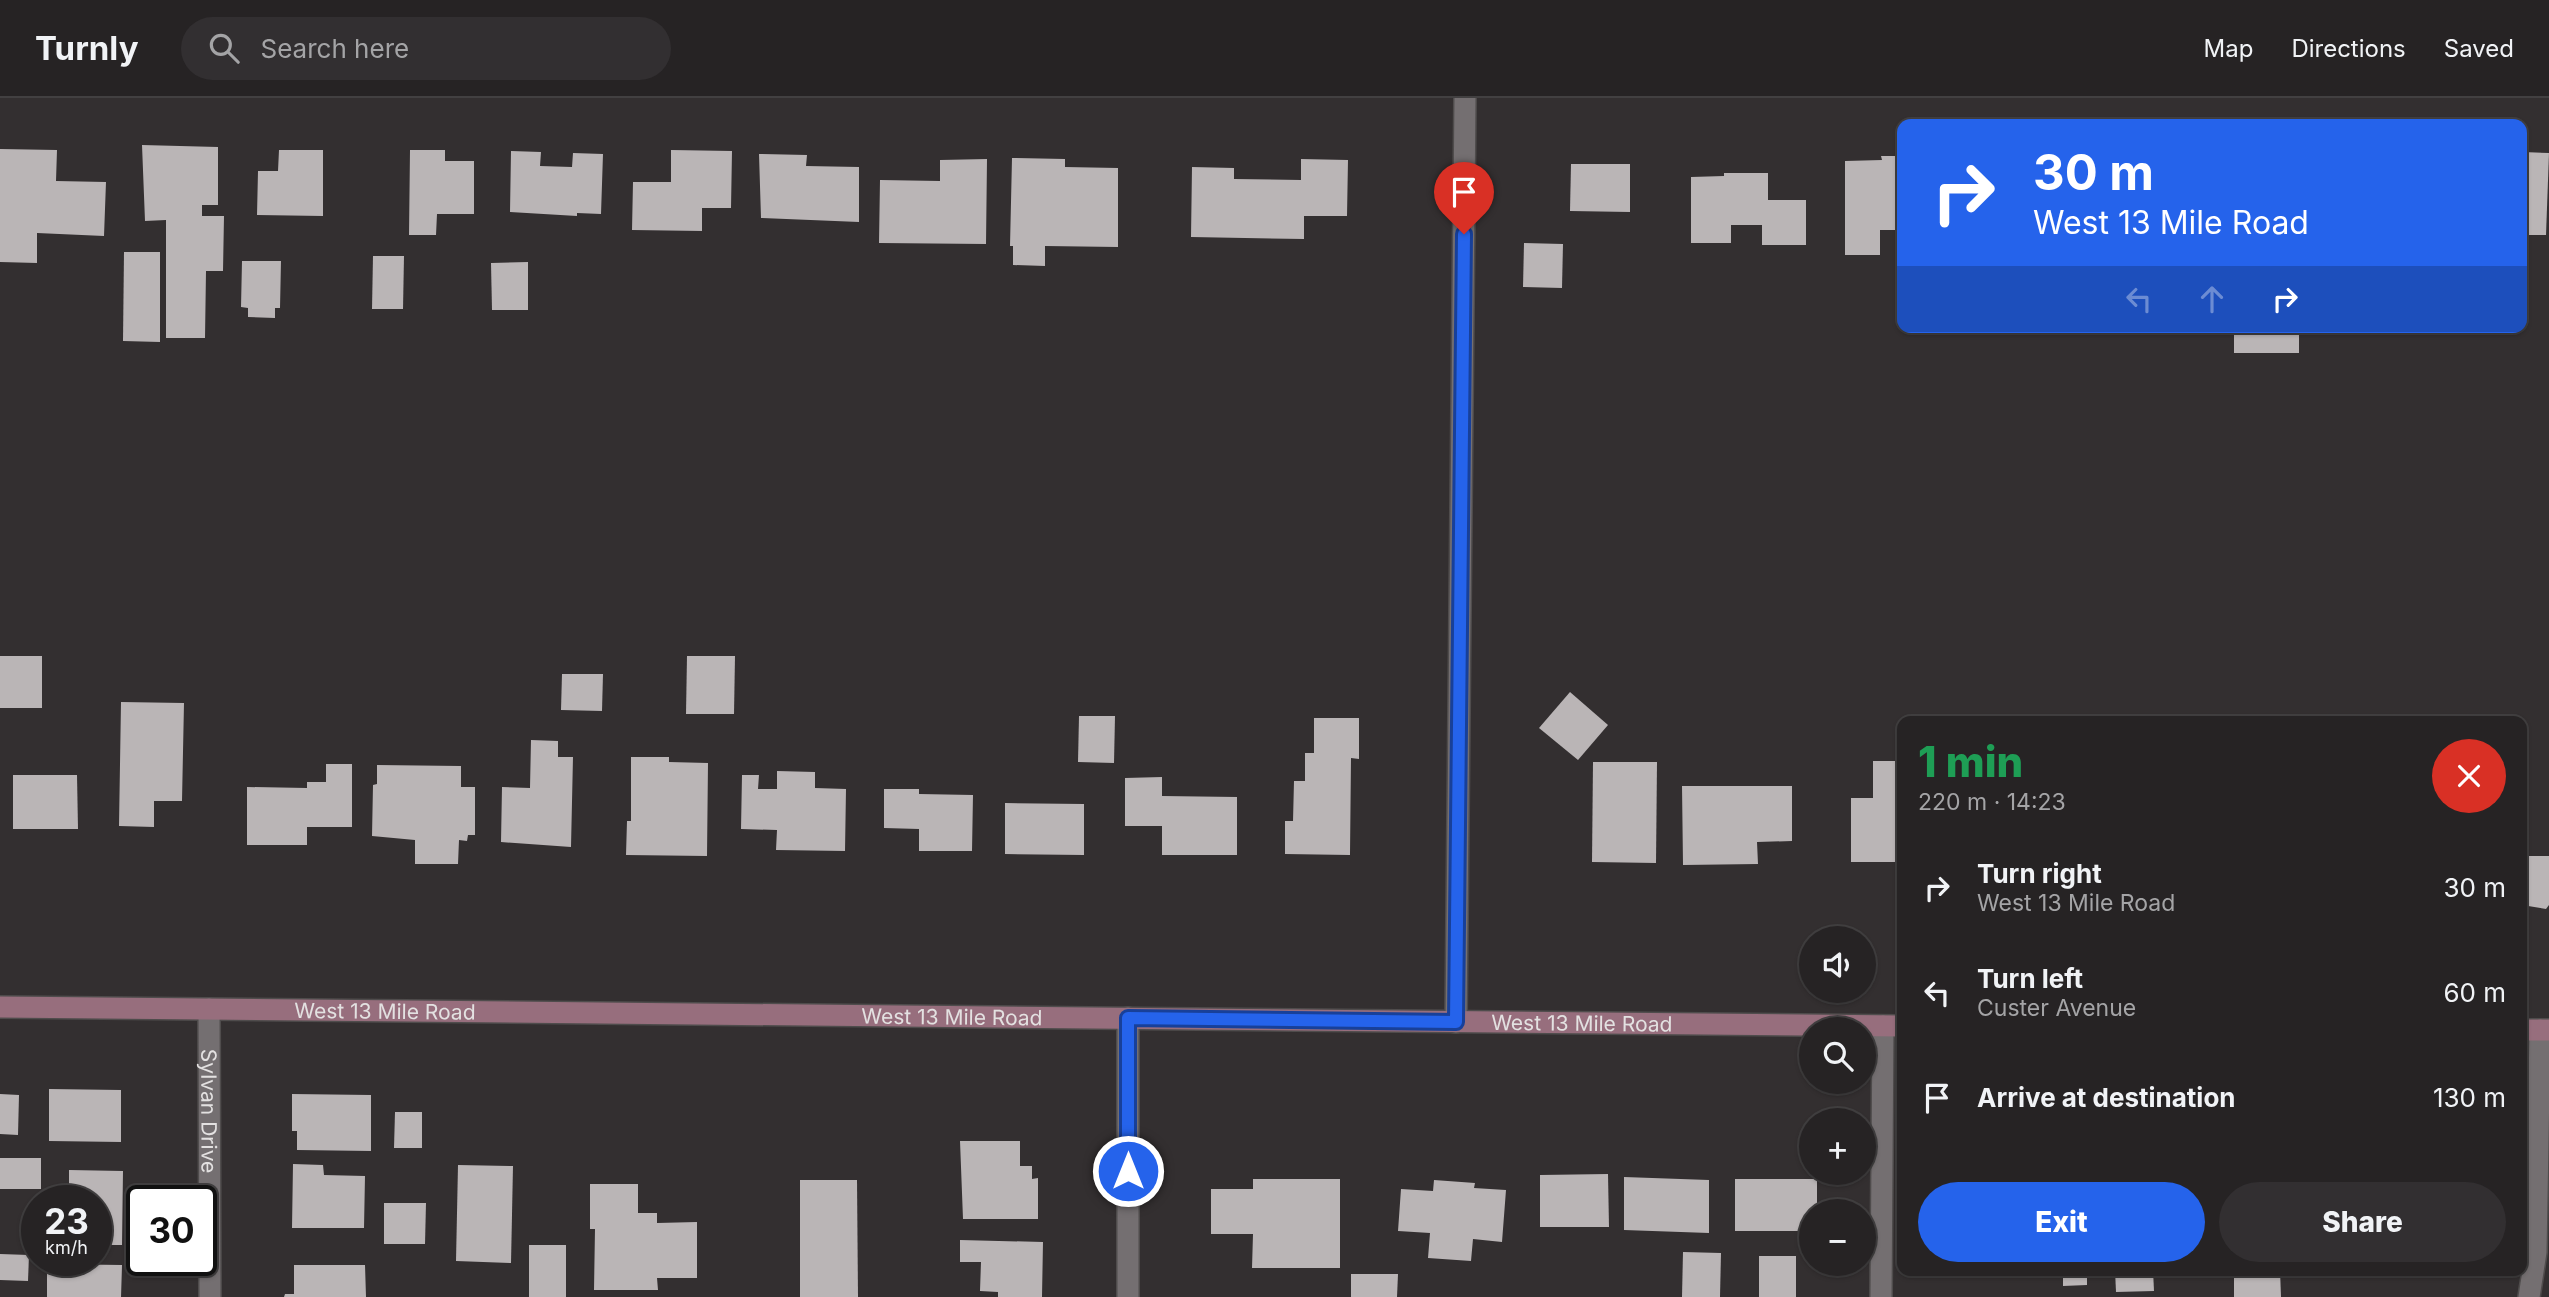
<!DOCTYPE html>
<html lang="en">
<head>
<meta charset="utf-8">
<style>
	body { margin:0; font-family:Inter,sans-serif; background:#322f31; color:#f1f3f6; height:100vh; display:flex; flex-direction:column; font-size:26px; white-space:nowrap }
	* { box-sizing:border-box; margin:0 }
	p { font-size:23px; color:#a4a4a6 }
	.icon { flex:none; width:38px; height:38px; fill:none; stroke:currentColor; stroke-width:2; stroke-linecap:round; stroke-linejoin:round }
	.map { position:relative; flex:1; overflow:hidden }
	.sheet { position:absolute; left:1897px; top:618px; width:630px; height:560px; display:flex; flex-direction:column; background:#262324; border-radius:14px; box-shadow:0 2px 5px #0004,0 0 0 2px #424041 }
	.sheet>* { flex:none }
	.top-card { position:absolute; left:1897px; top:21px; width:630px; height:214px; border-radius:14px; box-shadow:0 2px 5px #0004,0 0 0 2px #424041; background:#2563eb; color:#fff; overflow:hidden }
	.fabs { position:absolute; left:1799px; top:828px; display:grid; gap:14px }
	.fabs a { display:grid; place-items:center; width:77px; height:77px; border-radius:50%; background:#262324; box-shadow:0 2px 5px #0004,0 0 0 2px #424041; font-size:35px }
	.speed { position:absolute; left:21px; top:1087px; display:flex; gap:14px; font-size:35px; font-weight:700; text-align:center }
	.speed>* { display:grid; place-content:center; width:91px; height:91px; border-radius:50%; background:#262324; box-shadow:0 2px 5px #0004,0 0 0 2px #424041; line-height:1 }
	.speed small { font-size:18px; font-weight:400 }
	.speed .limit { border:4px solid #111; border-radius:10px; background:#fff; color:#111 }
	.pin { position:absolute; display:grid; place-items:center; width:60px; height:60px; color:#fff; margin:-72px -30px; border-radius:50% 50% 50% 0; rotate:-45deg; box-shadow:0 0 7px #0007 }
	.pin .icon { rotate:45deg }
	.me { position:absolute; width:77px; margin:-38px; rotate:0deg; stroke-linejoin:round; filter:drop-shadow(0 0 5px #0008) }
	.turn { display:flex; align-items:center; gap:24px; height:147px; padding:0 21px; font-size:32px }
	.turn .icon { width:91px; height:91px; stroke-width:2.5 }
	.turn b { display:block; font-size:49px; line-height:60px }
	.lanes { display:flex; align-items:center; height:66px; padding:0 21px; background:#0003; justify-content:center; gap:35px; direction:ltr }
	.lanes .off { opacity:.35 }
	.round { display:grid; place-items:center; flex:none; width:74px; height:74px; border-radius:37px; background:#322f31 }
	.head { display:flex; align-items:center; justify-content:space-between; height:119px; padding:0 21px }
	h1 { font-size:42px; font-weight:800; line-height:52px; color:#1e9e55 }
	.cta { display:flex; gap:14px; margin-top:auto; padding:14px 21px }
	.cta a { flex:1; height:80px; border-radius:42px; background:#2563eb; color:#fff; font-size:28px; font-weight:800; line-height:80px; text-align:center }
	.cta a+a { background:#322f31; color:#f1f3f6 }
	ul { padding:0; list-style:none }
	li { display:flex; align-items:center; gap:21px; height:105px; padding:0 21px }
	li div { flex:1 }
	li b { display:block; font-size:26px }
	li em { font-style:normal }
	header { display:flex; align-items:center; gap:42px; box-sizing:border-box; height:98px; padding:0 35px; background:#262324; border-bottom:2px solid #424041 }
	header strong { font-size:33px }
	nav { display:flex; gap:38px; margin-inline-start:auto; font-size:24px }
	.search { width:490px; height:63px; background:#322f31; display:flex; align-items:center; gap:18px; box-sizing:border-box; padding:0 24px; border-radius:38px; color:#a4a4a6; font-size:26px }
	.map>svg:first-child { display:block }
	.building { fill:#bab5b6 }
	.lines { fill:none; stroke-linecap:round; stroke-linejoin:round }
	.street-casing { stroke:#4f4c4c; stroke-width:24 }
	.secondary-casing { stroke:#4f4c4c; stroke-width:24 }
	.street { stroke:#746f71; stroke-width:21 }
	.secondary { stroke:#976e7d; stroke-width:21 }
	.route-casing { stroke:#184099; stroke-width:18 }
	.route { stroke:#2563eb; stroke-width:12 }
	.labels { text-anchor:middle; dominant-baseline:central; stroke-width:7; stroke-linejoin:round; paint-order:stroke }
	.street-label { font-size:21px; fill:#e3e1e1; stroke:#332f30 }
</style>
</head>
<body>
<header>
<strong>Turnly</strong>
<div class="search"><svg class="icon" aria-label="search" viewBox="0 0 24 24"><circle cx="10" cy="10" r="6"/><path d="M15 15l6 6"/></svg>Search here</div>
<nav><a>Map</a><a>Directions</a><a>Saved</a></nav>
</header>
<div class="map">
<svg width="2549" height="1199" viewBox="0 0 2549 1199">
	<rect width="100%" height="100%" fill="#332f30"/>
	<g class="building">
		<polygon points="142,47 218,49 218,107 202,107 202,118 224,118 223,173 206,173 205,240 166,240 166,122 145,123"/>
		<polygon points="0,51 57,52 56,83 106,84 104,138 37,135 37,165 0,164"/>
		<polygon points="279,52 323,52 323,118 257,117 258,73 278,73"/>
		<polygon points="410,52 445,52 445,63 474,63 474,116 437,116 436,137 409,137"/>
		<polygon points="671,52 732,53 731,110 702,110 702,133 632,132 633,84 671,84"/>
		<polygon points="511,53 541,54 540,68 572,69 573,55 603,56 601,116 577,115 577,118 510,114"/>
		<polygon points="2523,54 2549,55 2546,137 2522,137"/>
		<polygon points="759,56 807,57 806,68 859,69 859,124 761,120"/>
		<polygon points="1881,58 1902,58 1902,132 1880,132 1880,157 1845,157 1845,63 1882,62"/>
		<polygon points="1012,60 1065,61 1065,69 1118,70 1118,149 1045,148 1045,168 1013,167 1013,148 1010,148"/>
		<polygon points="987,61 986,146 879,145 880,82 940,83 940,62"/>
		<polygon points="1301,61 1348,62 1347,118 1304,118 1304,141 1191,139 1192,69 1234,70 1234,81 1301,82"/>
		<polygon points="1571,66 1630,66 1630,114 1570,113"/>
		<polygon points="1724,75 1768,75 1768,102 1806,102 1806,147 1762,147 1762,127 1731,127 1731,145 1691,145 1691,79 1724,78"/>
		<polygon points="1524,145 1563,146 1562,190 1523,189"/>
		<polygon points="124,154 160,154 160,244 123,243"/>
		<polygon points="373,158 404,158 403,211 372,211"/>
		<polygon points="242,163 281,163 280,210 275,210 275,220 248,219 248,210 241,209"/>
		<polygon points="528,164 528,212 492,212 491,165"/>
		<rect x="2234" y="229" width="65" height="26"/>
		<rect x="0" y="558" width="42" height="52"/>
		<polygon points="687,558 735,558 734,616 686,616"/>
		<polygon points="562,576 603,576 602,613 561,612"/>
		<polygon points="1570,594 1608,627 1578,662 1539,630"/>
		<polygon points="121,604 184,605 182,703 154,703 154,729 119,728"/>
		<polygon points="1079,618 1115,618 1114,665 1078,664"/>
		<polygon points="1314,620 1359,620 1359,661 1351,660 1350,757 1285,756 1285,723 1293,723 1294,683 1305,683 1305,655 1314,655"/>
		<polygon points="531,642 558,643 558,659 573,659 571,749 501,744 502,689 530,690"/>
		<polygon points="631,659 669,659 669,664 708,665 707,758 626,757 627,723 631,723"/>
		<polygon points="1873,663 1902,663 1902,764 1851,764 1851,700 1873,700"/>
		<polygon points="1593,664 1657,664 1656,765 1592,764"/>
		<polygon points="326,666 352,666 352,729 307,729 307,747 247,747 247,689 307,690 307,684 326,684"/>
		<polygon points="377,667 461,668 461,689 475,689 475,737 468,737 467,743 459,742 458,766 415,766 415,742 372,738 373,687 377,686"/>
		<polygon points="777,673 815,674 815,690 846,691 845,753 776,752 777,732 741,731 742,677 759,677 758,691 777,691"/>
		<polygon points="13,677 77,677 78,731 13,731"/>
		<polygon points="1162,679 1162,698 1237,699 1237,757 1162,757 1162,728 1125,728 1125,680"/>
		<polygon points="1682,688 1792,688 1792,743 1757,744 1758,766 1683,767"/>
		<polygon points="884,691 919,691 919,696 973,697 972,753 919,753 919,731 884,730"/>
		<polygon points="1005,705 1084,706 1084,757 1005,756"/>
		<polygon points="2522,758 2549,758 2549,807 2546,811 2522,807"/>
		<polygon points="49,991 121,992 121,1044 49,1043"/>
		<polygon points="0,996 19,997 18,1037 0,1036"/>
		<polygon points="292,996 371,997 371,1053 297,1052 297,1033 292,1033"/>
		<polygon points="395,1014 422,1014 422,1050 394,1050"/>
		<polygon points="960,1043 1020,1043 1020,1068 1032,1068 1032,1081 1038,1080 1038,1121 963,1121"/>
		<rect x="0" y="1060" width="41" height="31"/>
		<polygon points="293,1066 323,1067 324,1077 365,1078 364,1130 292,1130"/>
		<polygon points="458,1067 513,1068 511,1165 456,1163"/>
		<polygon points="69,1072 123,1073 122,1147 96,1147 96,1102 69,1102"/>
		<polygon points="1608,1076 1609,1129 1540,1129 1540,1077"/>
		<polygon points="1624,1079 1709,1082 1709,1135 1624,1132"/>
		<polygon points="1253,1081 1340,1081 1340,1170 1252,1170 1253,1136 1211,1136 1211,1091 1253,1091"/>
		<polygon points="1735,1081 1817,1081 1817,1113 1811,1113 1811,1133 1735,1133"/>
		<polygon points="800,1082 857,1082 858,1199 800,1199"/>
		<polygon points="1434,1082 1475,1085 1474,1090 1506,1092 1502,1144 1473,1141 1471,1163 1428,1160 1430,1135 1398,1133 1401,1091 1433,1093"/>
		<polygon points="590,1086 638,1086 638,1115 657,1115 657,1125 697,1124 697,1180 657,1180 658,1192 594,1192 595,1131 590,1131"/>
		<polygon points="384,1105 426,1105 425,1146 384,1146"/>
		<polygon points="960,1142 1043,1144 1042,1199 998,1199 998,1194 980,1193 981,1164 960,1164"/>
		<rect x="529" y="1147" width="37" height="52"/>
		<polygon points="1683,1154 1721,1155 1720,1199 1682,1199"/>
		<polygon points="0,1156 29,1157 28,1183 0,1182"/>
		<rect x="1759" y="1158" width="37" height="41"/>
		<polygon points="47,1166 122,1167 121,1199 47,1199"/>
		<polygon points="294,1167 365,1167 366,1199 284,1199 285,1196 294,1196"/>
		<rect x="1960" y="1172" width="19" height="7"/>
		<polygon points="2056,1172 2093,1172 2093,1175 2087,1176 2087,1187 2063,1188 2063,1176 2056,1176"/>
		<polygon points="2115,1172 2153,1172 2154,1193 2116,1194"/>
		<polygon points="2234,1172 2280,1172 2281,1199 2234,1199"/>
		<polygon points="1351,1176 1398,1176 1397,1199 1351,1199"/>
	</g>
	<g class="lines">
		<g class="street-casing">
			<g id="street">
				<path id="s1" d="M209 911 210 1199"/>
				<polyline points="1128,920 1128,1199"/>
				<polyline points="1456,924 1465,0"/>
				<polyline points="1881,1199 1883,928"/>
				<polyline points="2529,1199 2536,1154 2540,932"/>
			</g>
		</g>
		<g class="secondary-casing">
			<g id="secondary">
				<path id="s2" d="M0 909 1902 928"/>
				<polyline points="2522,932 2549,932"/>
			</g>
		</g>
		<use href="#street" class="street"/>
		<use href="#secondary" class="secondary"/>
	</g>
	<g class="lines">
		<g class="route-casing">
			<polyline id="route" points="1128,1073 1128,920 1456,924 1464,136"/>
		</g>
		<use href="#route" class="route"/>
	</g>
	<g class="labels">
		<g class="street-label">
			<text stroke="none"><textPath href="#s2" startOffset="385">West 13 Mile Road</textPath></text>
			<text stroke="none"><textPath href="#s2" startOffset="952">West 13 Mile Road</textPath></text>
			<text stroke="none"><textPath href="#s2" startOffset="1582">West 13 Mile Road</textPath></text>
			<text stroke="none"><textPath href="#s1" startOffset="102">Sylvan Drive</textPath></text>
		</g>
	</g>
</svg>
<div class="fabs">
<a><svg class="icon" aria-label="sound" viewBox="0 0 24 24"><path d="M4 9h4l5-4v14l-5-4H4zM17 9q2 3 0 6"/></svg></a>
<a><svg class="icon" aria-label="search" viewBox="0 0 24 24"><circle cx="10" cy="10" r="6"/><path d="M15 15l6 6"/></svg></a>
<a>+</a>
<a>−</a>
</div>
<div class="speed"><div>23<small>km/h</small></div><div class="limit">30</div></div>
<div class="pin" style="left:1464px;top:136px;background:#d93025"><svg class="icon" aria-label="arrive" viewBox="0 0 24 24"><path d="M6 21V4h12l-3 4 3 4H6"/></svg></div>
<svg class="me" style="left:1128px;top:1073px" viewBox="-20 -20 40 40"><circle r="17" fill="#2563eb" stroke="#fff" stroke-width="3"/><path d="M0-11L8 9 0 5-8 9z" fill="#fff"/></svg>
<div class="top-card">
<div class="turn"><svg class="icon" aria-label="right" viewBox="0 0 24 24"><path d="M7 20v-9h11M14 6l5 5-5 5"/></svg><div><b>30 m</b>West 13 Mile Road</div></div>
<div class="lanes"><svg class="icon off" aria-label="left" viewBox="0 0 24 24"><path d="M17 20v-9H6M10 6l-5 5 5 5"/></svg><svg class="icon off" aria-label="ahead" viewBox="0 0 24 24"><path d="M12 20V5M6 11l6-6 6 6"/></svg><svg class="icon" aria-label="right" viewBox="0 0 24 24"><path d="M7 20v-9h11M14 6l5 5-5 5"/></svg></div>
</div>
<section class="sheet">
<div class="head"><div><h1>1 min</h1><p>220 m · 14:23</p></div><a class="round" style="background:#d93025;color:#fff"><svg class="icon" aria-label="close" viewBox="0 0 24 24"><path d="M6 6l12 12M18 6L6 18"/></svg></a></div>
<ul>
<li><svg class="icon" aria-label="right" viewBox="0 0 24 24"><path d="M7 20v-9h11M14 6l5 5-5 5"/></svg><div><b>Turn right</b><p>West 13 Mile Road</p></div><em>30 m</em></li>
<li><svg class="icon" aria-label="left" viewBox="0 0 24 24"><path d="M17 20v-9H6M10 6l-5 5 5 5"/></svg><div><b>Turn left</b><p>Custer Avenue</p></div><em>60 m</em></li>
<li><svg class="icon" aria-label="arrive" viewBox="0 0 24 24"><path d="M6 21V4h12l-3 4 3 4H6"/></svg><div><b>Arrive at destination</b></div><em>130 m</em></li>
</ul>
<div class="cta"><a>Exit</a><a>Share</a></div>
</section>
</div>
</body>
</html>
